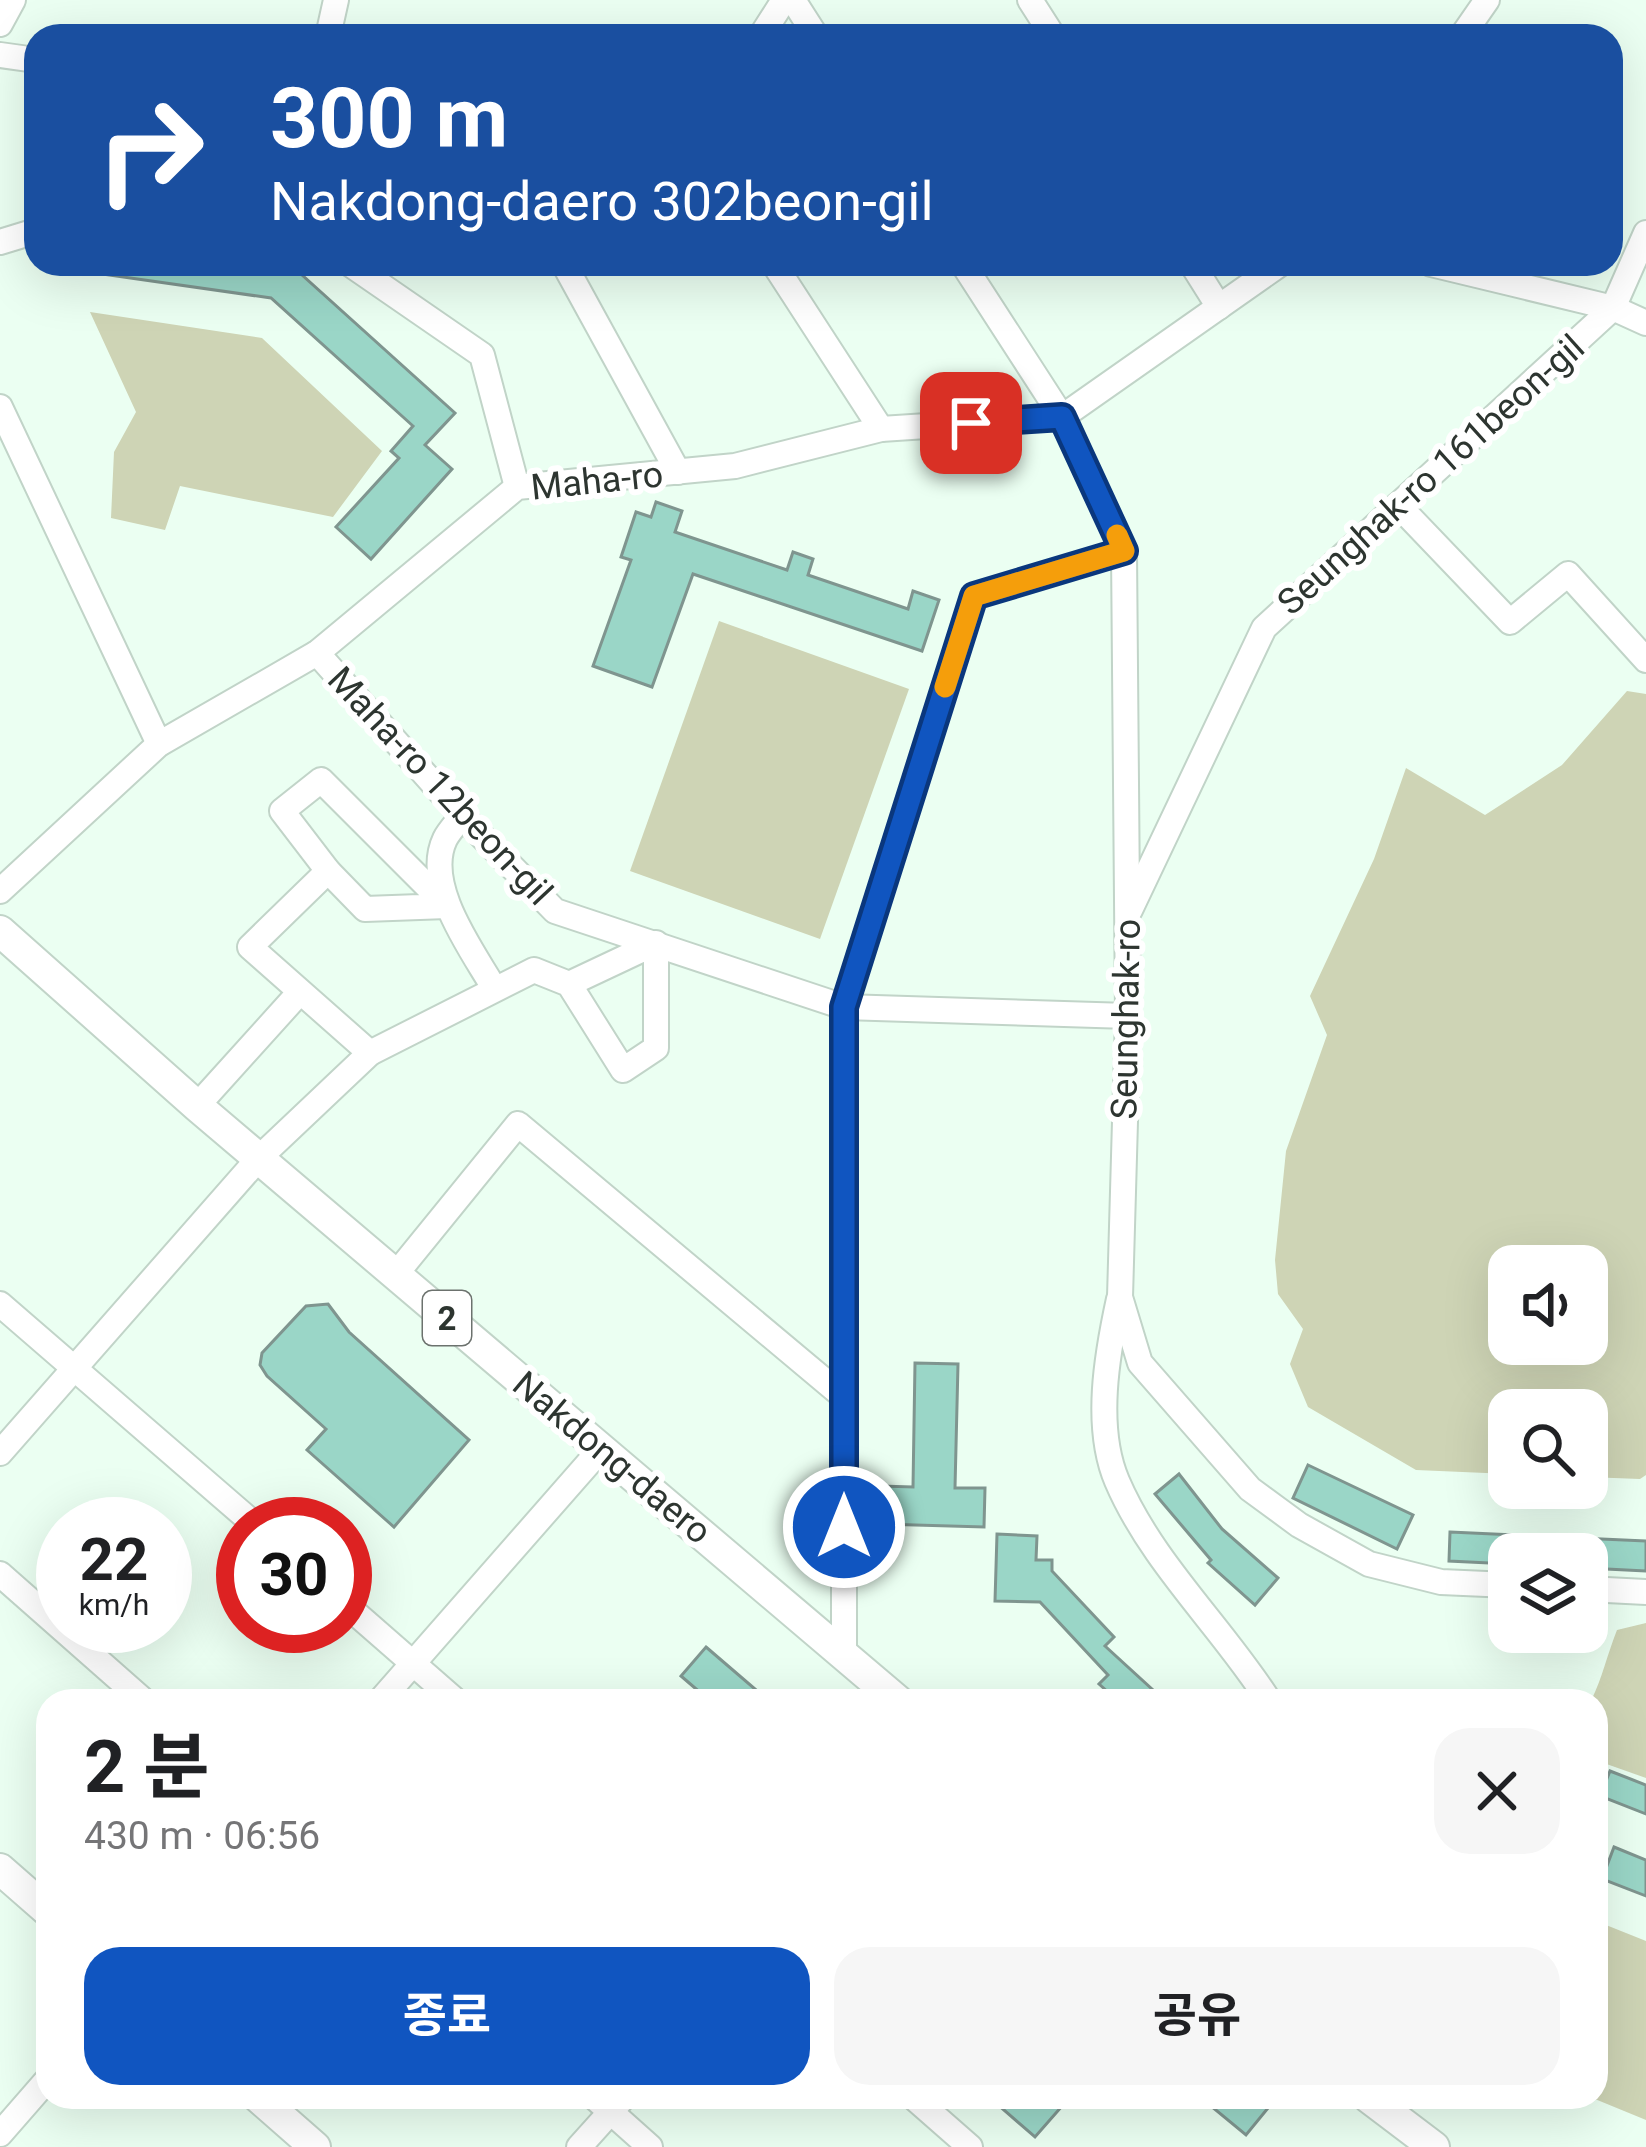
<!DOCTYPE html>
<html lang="ko">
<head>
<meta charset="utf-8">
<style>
	body { margin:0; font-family:Roboto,"Noto Sans KR",sans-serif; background:#f6f6f6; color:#202124; height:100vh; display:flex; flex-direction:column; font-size:45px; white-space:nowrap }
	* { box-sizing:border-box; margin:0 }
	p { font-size:39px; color:#757577 }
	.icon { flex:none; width:66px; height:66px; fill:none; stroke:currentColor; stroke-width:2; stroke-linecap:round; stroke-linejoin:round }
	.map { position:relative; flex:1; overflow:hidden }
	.sheet { position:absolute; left:36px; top:1689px; width:1572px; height:420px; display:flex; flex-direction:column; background:#fff; border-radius:36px; box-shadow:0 12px 48px #0002 }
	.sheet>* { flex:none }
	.top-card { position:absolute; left:24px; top:24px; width:1599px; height:252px; border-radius:36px; box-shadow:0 12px 48px #0002; background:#1a4fa0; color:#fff; overflow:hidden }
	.fabs { position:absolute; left:1488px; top:1245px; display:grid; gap:24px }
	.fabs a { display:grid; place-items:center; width:120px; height:120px; border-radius:24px; background:#fff; box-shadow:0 12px 48px #0002; font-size:60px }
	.speed { position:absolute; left:36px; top:1497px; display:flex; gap:24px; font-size:60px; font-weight:700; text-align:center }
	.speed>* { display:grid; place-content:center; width:156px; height:156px; border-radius:50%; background:#fff; box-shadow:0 12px 48px #0002; line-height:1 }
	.speed small { font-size:30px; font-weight:400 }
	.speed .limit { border:18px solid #d22; background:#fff; color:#111 }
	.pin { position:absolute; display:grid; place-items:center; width:102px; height:102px; color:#fff; margin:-51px; border-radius:24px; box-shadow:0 6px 18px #0006 }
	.me { position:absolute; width:132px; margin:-66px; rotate:0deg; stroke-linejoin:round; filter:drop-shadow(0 0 9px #0008) }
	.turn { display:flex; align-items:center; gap:42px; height:252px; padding:0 48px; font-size:54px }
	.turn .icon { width:156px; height:156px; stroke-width:2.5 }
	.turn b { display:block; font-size:84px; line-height:102px }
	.round { display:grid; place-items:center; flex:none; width:126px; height:126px; border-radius:36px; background:#f6f6f6 }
	.head { display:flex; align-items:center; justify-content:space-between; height:204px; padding:0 48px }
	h1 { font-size:72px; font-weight:700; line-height:90px }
	.cta { display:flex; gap:24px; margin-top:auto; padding:24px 48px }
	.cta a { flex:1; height:138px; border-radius:36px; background:#1055c0; color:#fff; font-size:48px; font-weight:700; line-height:138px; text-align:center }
	.cta a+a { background:#f6f6f6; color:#202124 }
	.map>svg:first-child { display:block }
	.green { fill:#ced4b5; fill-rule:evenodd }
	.building { fill:#9ad6c7; stroke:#7f958f; stroke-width:3 }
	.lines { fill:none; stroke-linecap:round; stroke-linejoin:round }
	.minor-casing { stroke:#c1d4c8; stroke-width:28 }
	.major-casing { stroke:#c1d4c8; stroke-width:34 }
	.minor { stroke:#fff; stroke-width:24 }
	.major { stroke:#fff; stroke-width:30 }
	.route-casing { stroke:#0a377d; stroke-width:30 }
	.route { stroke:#1055c0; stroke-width:21 }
	.slow { stroke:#f59e0b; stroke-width:21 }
	.labels { text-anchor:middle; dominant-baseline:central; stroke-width:12; stroke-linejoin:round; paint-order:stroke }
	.shield { fill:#fff; stroke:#6c726e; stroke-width:3 }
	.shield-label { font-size:33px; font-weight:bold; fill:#2d3530 }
	.street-label { font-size:36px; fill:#2d3530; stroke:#fff }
</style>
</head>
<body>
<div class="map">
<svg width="1646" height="2147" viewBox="0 0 1646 2147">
	<rect width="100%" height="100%" fill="#ebfff2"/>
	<g class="green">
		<polygon points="90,312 262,338 382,451 333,517 180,486 165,530 111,518 114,452 136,412"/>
		<polygon points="719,621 909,689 820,939 630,871"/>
		<path d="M1627 691 1646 694V1475L1640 1479 1587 1477V1410H1509V1474L1416 1470 1308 1407 1290 1364 1303 1329 1278 1294 1275 1260 1286 1151 1327 1035 1310 996 1374 859 1406 768 1485 815 1562 765ZM1587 1266V1344H1509V1266Z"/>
		<path d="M1646 1623V1778L1598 1761 1608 1744 1603 1743 1596 1757V1701H1591C1603 1676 1607 1655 1617 1630Z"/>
		<polygon points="1596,1921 1646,1941 1646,2120 1590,2097 1596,2097"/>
	</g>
	<g class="building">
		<polygon points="102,264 292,266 455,413 425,445 452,469 371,559 336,527 399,458 391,451 413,426 271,298 102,274"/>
		<polygon points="656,502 682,511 675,532 787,570 793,552 813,559 808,575 908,609 913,591 939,600 922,651 693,574 652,687 593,666 631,560 621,557 636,512 651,517"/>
		<polygon points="328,1304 349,1332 469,1440 394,1527 307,1450 326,1429 267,1376 260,1365 262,1353 306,1306"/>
		<polygon points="915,1363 958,1364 955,1488 985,1488 984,1527 881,1524 881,1486 913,1487"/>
		<polygon points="1308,1465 1413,1515 1397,1549 1293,1498"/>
		<polygon points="1179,1474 1222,1529 1278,1578 1255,1605 1208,1563 1211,1560 1155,1494"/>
		<polygon points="1450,1532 1646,1541 1646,1571 1587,1568 1587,1554 1509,1554 1509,1564 1449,1561"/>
		<polygon points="997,1534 1037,1536 1036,1560 1052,1560 1052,1571 1114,1637 1105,1646 1165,1701 1118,1701 1099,1684 1108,1675 1040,1602 995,1601"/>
		<polygon points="706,1647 769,1701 710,1701 681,1676"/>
		<polygon points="1610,1771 1646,1785 1646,1814 1600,1796"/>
		<polygon points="1614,1847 1646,1860 1646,1896 1602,1879"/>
		<polygon points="989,2097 1070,2097 1035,2137"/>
		<polygon points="1200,2097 1277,2097 1246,2135"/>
	</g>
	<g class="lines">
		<g class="minor-casing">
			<g id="minor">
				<polyline points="793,0 816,36"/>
				<polyline points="1030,0 1053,36"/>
				<polyline points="0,24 13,0"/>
				<polyline points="328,36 336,0"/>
				<polyline points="761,36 784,0"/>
				<polyline points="1462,36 1487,0"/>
				<polyline points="0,55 36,60"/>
				<polyline points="0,242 36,231"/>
				<polyline points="350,264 482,355 517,487"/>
				<polyline points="564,264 678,472"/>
				<polyline points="774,264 881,429"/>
				<polyline points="963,264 1062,417 1124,551 1128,1016 1120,1297 1140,1363 1250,1489 1299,1525 1369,1564 1441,1582 1509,1585"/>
				<polyline points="1192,264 1219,307"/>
				<polyline points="1431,264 1613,308 1646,323"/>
				<polyline points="0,407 159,744"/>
				<polyline points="1398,505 1510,622 1568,574 1646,660"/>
				<polyline points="317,653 462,816 555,911 844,1007 1128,1016"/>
				<polygon points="321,780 447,906 365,909 328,871 282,811"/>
				<path d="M462 816C457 823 449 831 445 839 423 885 472 950 494 988"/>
				<polyline points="328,871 250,947 370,1053"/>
				<polyline points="0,891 159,744 317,653 517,487 735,466 881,429 1062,417 1280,264"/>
				<polyline points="1130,910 1264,628 1613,308 1646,233"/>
				<polyline points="197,1106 299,993"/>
				<polyline points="396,1274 518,1124 844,1397"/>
				<path d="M1119 1299C1107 1354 1094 1427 1117 1481 1152 1563 1222 1627 1269 1701"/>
				<polyline points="0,1304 254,1524"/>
				<polyline points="0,1453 259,1158 370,1053 534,970 569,984 656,943 656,1048 623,1070 569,984"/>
				<polyline points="0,1574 144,1701"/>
				<polyline points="1587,1589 1646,1592"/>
				<polyline points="345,1604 456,1701"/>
				<polyline points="844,1656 844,1007 974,596 1124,551"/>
				<polyline points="380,1701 601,1449"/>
				<polyline points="594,2097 650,2147"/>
				<polyline points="913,2097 970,2147"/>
				<polyline points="0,2134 48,2079"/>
				<polyline points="579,2147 624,2097"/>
			</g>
		</g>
		<g class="major-casing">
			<g id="major">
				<polyline points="0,931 197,1106 898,1701"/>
				<polyline points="0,1869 48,1911"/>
				<polyline points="258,2097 315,2147"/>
				<polyline points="1368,2097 1434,2147"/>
			</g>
		</g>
		<use href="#minor" class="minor"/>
		<use href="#major" class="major"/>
	</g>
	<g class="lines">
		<g class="route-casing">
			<polyline id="route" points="844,1527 844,1007 974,596 1124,551 1062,417 971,423"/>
		</g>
		<use href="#route" class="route"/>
		<polyline class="slow" points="945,687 974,596 1124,551 1117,535"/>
	</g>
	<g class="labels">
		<rect class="shield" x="423" y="1291" width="48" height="54" rx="9"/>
		<g class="shield-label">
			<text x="447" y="1318">2</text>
		</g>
		<g class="street-label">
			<text transform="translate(1431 475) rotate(-42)">Seunghak-ro 161beon-gil</text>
			<text transform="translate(597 481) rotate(-6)">Maha-ro</text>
			<text transform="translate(440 786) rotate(47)">Maha-ro 12beon-gil</text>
			<text transform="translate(1126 1019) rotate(-89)">Seunghak-ro</text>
			<text transform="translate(612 1458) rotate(40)">Nakdong-daero</text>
		</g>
	</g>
</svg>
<div class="fabs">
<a><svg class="icon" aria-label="sound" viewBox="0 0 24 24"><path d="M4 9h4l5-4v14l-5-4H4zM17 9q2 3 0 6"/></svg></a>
<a><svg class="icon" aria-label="search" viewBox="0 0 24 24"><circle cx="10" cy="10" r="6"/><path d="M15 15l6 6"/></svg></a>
<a><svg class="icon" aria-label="layers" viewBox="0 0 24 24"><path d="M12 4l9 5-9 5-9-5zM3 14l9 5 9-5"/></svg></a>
</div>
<div class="speed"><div>22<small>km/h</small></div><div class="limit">30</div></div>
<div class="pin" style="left:971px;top:423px;background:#d93025"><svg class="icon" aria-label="arrive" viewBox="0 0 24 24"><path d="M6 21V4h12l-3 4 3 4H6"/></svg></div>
<svg class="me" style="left:844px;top:1527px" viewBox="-20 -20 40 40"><circle r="17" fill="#1055c0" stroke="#fff" stroke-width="3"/><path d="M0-11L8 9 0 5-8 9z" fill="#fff"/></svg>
<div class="top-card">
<div class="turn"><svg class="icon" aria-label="right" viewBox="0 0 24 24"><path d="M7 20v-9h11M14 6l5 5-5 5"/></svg><div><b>300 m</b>Nakdong-daero 302beon-gil</div></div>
</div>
<section class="sheet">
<div class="head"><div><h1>2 분</h1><p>430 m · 06:56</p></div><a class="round"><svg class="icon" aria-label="close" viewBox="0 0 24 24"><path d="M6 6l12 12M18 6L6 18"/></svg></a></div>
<div class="cta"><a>종료</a><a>공유</a></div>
</section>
</div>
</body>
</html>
